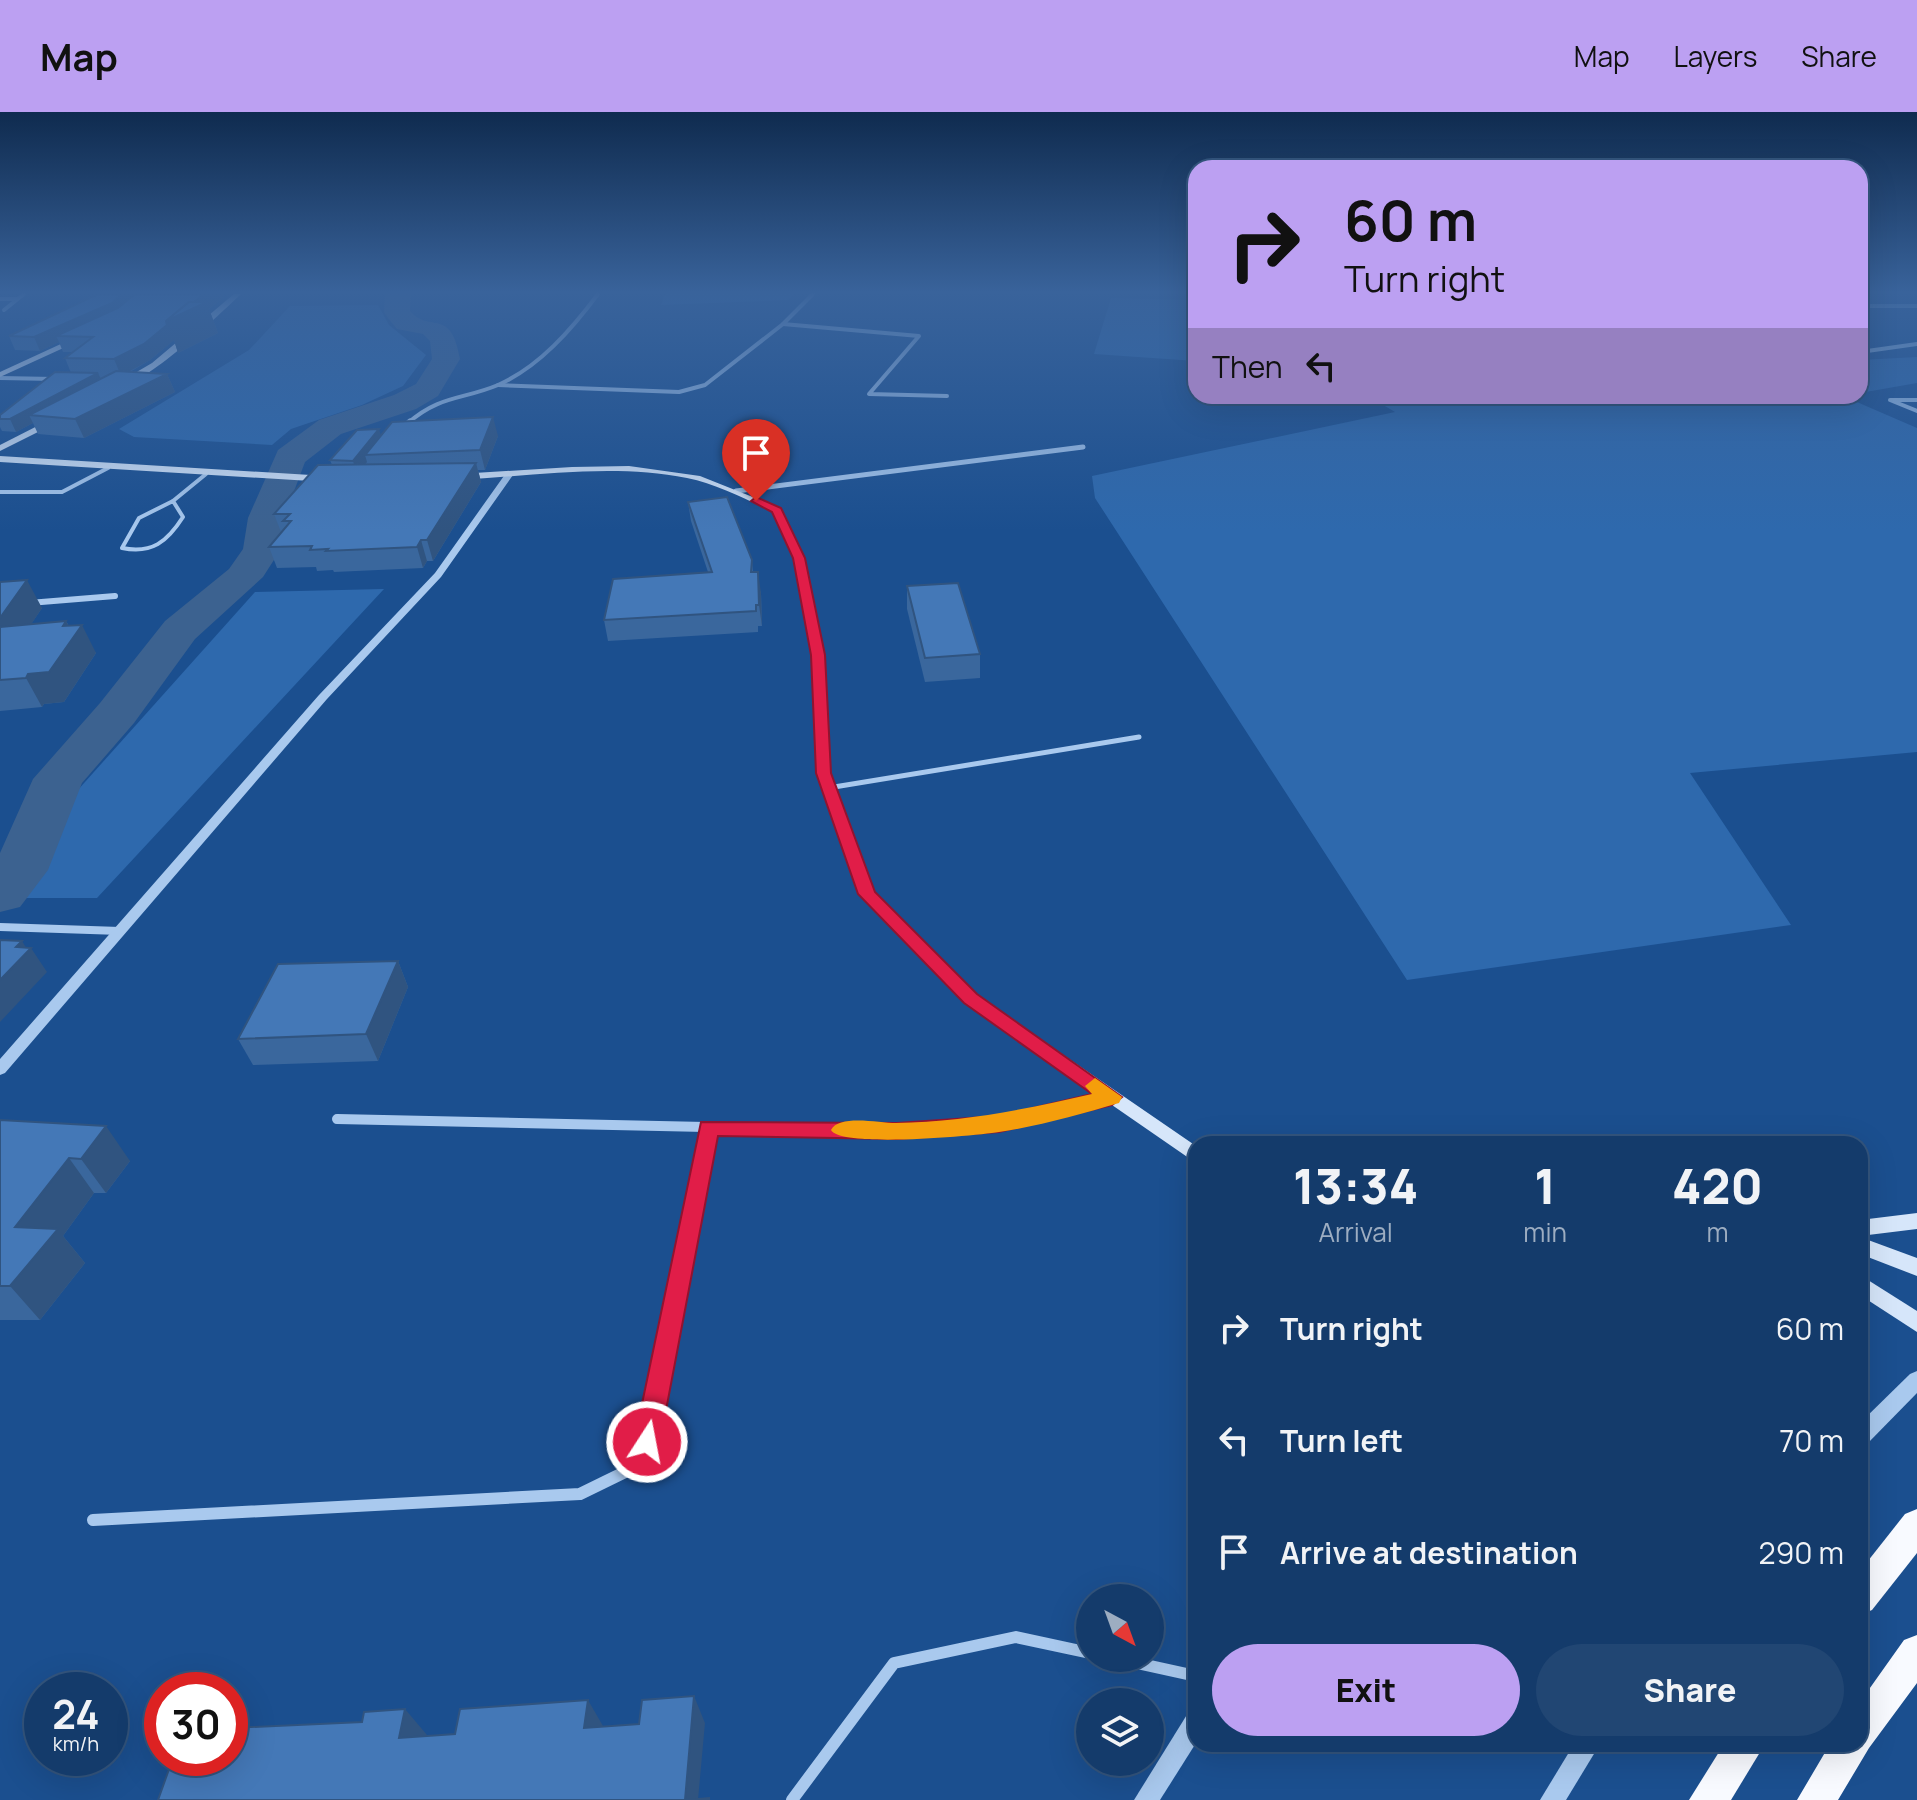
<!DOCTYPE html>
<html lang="en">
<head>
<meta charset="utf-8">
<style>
	body { margin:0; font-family:Manrope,sans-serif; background:#214673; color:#f1f3f6; height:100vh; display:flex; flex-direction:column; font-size:30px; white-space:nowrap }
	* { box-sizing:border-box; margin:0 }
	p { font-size:26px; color:#9dadc1 }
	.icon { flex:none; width:44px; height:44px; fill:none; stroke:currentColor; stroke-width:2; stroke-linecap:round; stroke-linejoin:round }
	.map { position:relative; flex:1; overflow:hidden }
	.panel { position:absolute; left:1188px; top:1024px; width:680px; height:616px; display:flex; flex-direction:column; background:#143b6b; border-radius:24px; box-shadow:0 8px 32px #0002,0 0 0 2px #33557e }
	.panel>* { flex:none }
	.guide { position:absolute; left:1188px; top:48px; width:680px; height:244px; border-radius:24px; box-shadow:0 8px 32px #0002,0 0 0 2px #33557e; background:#bca0f2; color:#111; overflow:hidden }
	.needle { width:52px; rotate:139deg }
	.tools { position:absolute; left:1076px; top:1472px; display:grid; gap:16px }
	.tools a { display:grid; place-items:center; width:88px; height:88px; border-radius:50%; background:#143b6b; box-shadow:0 8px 32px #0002,0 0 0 2px #33557e; font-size:40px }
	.speed { position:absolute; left:24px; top:1560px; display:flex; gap:16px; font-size:40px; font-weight:700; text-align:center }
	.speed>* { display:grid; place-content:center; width:104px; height:104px; border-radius:50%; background:#143b6b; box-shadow:0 8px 32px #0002,0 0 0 2px #33557e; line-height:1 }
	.speed small { font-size:20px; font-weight:400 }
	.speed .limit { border:12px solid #d22; background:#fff; color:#111 }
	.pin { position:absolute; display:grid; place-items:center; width:68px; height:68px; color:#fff; margin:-82px -34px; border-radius:50% 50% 50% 0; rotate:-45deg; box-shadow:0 0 8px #0007 }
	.pin .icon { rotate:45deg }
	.me { position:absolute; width:88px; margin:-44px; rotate:11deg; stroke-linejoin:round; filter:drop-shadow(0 0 6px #0008) }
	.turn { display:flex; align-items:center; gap:28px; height:168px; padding:0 24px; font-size:36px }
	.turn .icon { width:104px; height:104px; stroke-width:2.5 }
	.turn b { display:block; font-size:56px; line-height:68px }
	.then { display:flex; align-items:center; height:76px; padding:0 24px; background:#0003; gap:16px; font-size:30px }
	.eta { display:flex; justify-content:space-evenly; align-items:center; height:136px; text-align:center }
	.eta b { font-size:48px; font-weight:800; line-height:56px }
	.button { display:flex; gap:16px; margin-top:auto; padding:16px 24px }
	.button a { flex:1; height:92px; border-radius:48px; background:#bca0f2; color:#111; font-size:32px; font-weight:800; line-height:92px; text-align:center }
	.button a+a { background:#214673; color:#f1f3f6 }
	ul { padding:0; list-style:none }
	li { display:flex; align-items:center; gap:24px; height:112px; padding:0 24px }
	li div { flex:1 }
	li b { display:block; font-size:30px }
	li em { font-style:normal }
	header { display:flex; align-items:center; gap:48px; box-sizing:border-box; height:112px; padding:0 40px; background:#bca0f2; color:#111 }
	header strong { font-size:38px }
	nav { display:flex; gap:44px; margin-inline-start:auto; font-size:28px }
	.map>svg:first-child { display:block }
	.green { fill:#2e69ad }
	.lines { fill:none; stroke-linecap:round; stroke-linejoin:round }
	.river { fill:#3c6290; fill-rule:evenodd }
	.service-far1 { stroke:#a9c9ee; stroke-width:4 }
	.service { stroke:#a9c9ee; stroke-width:5 }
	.minor-far5 { stroke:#a9c9ee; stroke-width:4 }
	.minor-far4 { stroke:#a9c9ee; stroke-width:5 }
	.minor-far3 { stroke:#a9c9ee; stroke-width:6 }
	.minor-far2 { stroke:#a9c9ee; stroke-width:8 }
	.minor-far1 { stroke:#a9c9ee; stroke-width:10 }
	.minor { stroke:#a9c9ee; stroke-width:12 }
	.tertiary { fill:#a9c9ee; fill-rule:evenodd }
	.secondary { fill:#d6e6fa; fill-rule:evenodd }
	.trunk { fill:#f8faff; fill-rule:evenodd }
	.wall { fill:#3a679d }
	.shaded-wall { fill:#305480 }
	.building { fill:#4478b7; stroke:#305480; stroke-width:2 }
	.route { fill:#e11d48; stroke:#92132f; stroke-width:2 }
	.slow { fill:#f59e0b }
</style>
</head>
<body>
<header>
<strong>Map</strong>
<nav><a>Map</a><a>Layers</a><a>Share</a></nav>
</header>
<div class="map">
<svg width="1917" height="1688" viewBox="0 0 1917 1688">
	<rect width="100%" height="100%" fill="#1b4f8f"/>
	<g class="green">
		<polygon points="665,182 793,182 788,188 661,193"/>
		<polygon points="1111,186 1196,188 1196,249 1094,242"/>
		<polygon points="378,193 389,213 426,243 403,274 362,293 291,317 272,333 134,325 119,317 249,238 290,194"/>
		<polygon points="1917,245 1917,271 1860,281 1860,248"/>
		<polygon points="1368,284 1843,284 1917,316 1917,640 1690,661 1791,813 1407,868 1095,386 1092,364 1395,300"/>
		<polygon points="384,477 97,786 0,786 0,765 255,480"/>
	</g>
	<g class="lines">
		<path class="river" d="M385 182H411L410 199C430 222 451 194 460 247L438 284 416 297 341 322 305 350 284 406 281 437 263 465 195 527 134 611 82 671 48 758 20 795 0 800V741L33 667 100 591 165 509 229 457 243 437 248 406 278 338 319 308 394 283 416 272 432 247 430 229 423 222 397 217 388 206 384 200Z"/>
		<g class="service-far1">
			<polyline points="0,380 62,380 108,356"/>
			<path d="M173 389 183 405C167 430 152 442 122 436L139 406Z"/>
			<polyline points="173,389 206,362"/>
		</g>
		<polyline class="service" points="828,676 1139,625"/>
		<g class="minor-far5">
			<polyline points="813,182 783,212 919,224 869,282 947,284"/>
			<polyline points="0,187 17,187"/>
			<polyline points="1860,194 1917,194"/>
			<polyline points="4,198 24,182"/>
			<polyline points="1860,240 1917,232"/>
			<polyline points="0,266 55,267"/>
			<polyline points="498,273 679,280 705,273 783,212"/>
			<polyline points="1917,288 1890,288 1917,299"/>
			<path d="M408 311C440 283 462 288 498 273 539 255 572 217 598 182"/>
		</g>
		<g class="minor-far4">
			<polyline points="403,315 410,309"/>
			<polyline points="736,379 1083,335"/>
		</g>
		<polyline class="minor-far3" points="29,491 115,484"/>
		<polyline class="minor-far2" points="0,815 120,819"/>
		<g class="minor-far1">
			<polyline points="337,1007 897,1019 999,1012 1111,985"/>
			<polyline points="659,1269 709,1015"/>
		</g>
		<g class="minor">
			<polyline points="93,1408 580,1382 625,1360 647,1330 659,1267"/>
			<polyline points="1114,1546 1196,1564"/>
			<polyline points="792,1688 894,1551 1016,1525 1090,1541"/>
		</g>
		<g class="tertiary">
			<polygon points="506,361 513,363 441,465 327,587 5,961 0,963 0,947 319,583 435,461"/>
			<polygon points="1917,1259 1917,1281 1867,1332 1860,1334 1860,1311 1910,1262"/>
			<polygon points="1196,1597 1196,1631 1160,1688 1134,1688 1188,1601"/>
			<polygon points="1574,1632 1600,1632 1566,1688 1540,1688"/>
		</g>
		<g class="secondary">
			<path d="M234 182H241C220 202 149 270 123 272V268L152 251Z"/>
			<polygon points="76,225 83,227 0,265 0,260"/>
			<polygon points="53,306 57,309 56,311 0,339 0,333"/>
			<polygon points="0,344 327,364 332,367 327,370 0,350"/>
			<path d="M629 354 700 364 780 396 804 446 824 543 830 661 874 780 976 883 1196 1034V1051L964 891 859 782 816 661 812 543 794 446 773 400C745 387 717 372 687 366 612 351 533 364 458 368L453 365 458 362 572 355Z"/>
			<polygon points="1917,1101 1917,1117 1860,1124 1860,1108"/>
			<polygon points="1860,1125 1917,1146 1917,1164 1860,1142"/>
			<polygon points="1860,1163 1917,1199 1917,1220 1860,1183"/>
		</g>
		<g class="trunk">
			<polygon points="1917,1397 1917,1441 1872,1498 1860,1503 1860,1459 1905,1402"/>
			<polygon points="1917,1523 1917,1571 1869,1636 1838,1688 1797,1688 1830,1632 1860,1632 1860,1590 1904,1528"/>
			<polygon points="1724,1632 1765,1632 1731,1688 1689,1688"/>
		</g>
	</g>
	<g class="wall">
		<polygon points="98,182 225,182 225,184 209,197 218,221 178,241 174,228 150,248 130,260 167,262 175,280 84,326 38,322 33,311 16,320 2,319 0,315 0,303 71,261 65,246 73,240 63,240 59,230 40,239 15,238 9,224"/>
		<polygon points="381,323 498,324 485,358 478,358 481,370 433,449 427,449 423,456 334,460 333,458 317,459 316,455 277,456 269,435 281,420 274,402 332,353 330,348"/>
		<polygon points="688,390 752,448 753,460 761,481 762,514 758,514 758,520 608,529 604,508 708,460 691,409"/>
		<polygon points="0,470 42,496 31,512 66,509 69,514 96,541 64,590 44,592 42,595 0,599"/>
		<polygon points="907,474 980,542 980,566 925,570 907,497"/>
		<polygon points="398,849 408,875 378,949 253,953 238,927"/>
		<polygon points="0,1008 130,1049 106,1081 94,1081 63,1124 85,1151 40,1208 0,1208"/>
	</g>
	<g class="shaded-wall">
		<polygon points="122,182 136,182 117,204 56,224 59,230 40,239 34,225"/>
		<polygon points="204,182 225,182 225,184 209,197 218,221 178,241 174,228 150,248 121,264 114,247"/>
		<polygon points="98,261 104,273 29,303 33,311 16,320 10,307"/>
		<polygon points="167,262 175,280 84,326 75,307"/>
		<polygon points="493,305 498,324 485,358 480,338"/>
		<polygon points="379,317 383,330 365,343 367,350 357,363 353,349"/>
		<polygon points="476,351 481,370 433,449 427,428"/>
		<polygon points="421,428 427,449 423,456 417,435"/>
		<polygon points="758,460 761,481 762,514 759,493"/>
		<polygon points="27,468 42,496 10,544 0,527 0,506"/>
		<polygon points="66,509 74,524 82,513 96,541 64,590 44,592 42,595 26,566"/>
		<polygon points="22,829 28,839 31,836 47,860 0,910 0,868 16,835"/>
		<polygon points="398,849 408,875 378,949 366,922"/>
		<polygon points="106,1014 130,1049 106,1081 81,1047"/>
		<polygon points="69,1046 94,1081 63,1124 85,1151 40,1208 10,1174 15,1115"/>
		<polygon points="694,1584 705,1611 698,1688 685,1688"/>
		<polygon points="588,1588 603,1614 599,1642 584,1616"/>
		<polygon points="405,1597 427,1623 422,1651 399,1626"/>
	</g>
	<g class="building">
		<polygon points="98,182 122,182 112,191 34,225 9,224"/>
		<polygon points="135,182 204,182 194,190 189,190 166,209 167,213 144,232 114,247 65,246 93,225 56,224 118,196"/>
		<polygon points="189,190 207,190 166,209"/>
		<polygon points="116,259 167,262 75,307 29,303"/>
		<polygon points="55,260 98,261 10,307 0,307 0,303"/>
		<polygon points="493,305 480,338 365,343 392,310"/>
		<polygon points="379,317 353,349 330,348 357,318"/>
		<polygon points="476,351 427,428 421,428 417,435 326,439 328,437 310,438 312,434 269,435 291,409 283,409 290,402 274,402 318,353"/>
		<polygon points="727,385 752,448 751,460 758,460 759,493 756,493 756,499 604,508 613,467 712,460 688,390"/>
		<polygon points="27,468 0,506 0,470"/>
		<polygon points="958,471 980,542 925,546 907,474"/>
		<polygon points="66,509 63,514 82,513 49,560 28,562 26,566 0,568 0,515"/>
		<polygon points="0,828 22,829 16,835 31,836 0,868"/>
		<polygon points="398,849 366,922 238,927 278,852"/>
		<polygon points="0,1008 106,1014 81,1047 69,1046 15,1115 58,1117 10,1174 0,1174"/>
		<polygon points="694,1584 685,1688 158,1688 173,1646 230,1646 230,1616 362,1610 364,1600 405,1597 399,1626 455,1622 460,1597 588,1588 584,1616 639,1612 642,1588"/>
		<polygon points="709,1686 709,1688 686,1688"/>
	</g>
	<linearGradient id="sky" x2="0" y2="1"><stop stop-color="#0f2b4f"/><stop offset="0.43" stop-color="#39639b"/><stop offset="1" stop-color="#39639b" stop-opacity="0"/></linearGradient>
	<rect width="1917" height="419" fill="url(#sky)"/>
	<polygon class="route" points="756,385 781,396 805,446 825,543 831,661 875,780 977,882 1122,985 1112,993 999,1020 897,1027 718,1024 660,1330 657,1339 647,1342 638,1339 634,1330 701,1010 897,1011 999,1004 1092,982 964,891 858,782 816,661 811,543 793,446 772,400 751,389"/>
	<path class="slow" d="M1095 966 1122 985 1119 991C1081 1002 1039 1014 999 1020 975 1024 840 1036 831 1018 839 1002 879 1011 896 1011 963 1010 1027 997 1092 982L1085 974Z"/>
</svg>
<div class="tools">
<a><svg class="needle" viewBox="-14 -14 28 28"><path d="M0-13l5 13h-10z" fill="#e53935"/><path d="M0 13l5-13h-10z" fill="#9dadc1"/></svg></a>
<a><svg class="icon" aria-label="layers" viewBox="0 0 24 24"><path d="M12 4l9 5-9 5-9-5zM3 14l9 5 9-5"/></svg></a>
</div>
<div class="speed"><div>24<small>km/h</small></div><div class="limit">30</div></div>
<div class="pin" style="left:756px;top:389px;background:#d93025"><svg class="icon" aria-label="arrive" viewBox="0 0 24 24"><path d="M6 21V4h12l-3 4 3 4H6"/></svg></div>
<svg class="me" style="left:647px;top:1330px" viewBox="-20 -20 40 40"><circle r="17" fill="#e11d48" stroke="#fff" stroke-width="3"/><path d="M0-11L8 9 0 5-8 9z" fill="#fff"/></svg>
<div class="guide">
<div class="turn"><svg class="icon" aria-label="right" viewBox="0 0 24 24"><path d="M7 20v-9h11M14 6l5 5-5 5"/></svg><div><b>60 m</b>Turn right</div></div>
<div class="then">Then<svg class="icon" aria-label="left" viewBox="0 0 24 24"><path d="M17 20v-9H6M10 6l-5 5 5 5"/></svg></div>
</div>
<section class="panel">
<div class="eta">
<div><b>13:34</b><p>Arrival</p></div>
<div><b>1</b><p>min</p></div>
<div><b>420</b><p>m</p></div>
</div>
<ul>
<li><svg class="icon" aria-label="right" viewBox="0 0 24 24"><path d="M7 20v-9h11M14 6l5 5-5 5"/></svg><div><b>Turn right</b></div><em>60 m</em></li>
<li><svg class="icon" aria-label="left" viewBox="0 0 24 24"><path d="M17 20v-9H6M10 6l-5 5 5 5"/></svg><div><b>Turn left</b></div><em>70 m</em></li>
<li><svg class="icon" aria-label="arrive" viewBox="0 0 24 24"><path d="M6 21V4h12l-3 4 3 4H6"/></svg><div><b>Arrive at destination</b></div><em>290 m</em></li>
</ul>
<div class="button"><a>Exit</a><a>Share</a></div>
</section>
</div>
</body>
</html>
